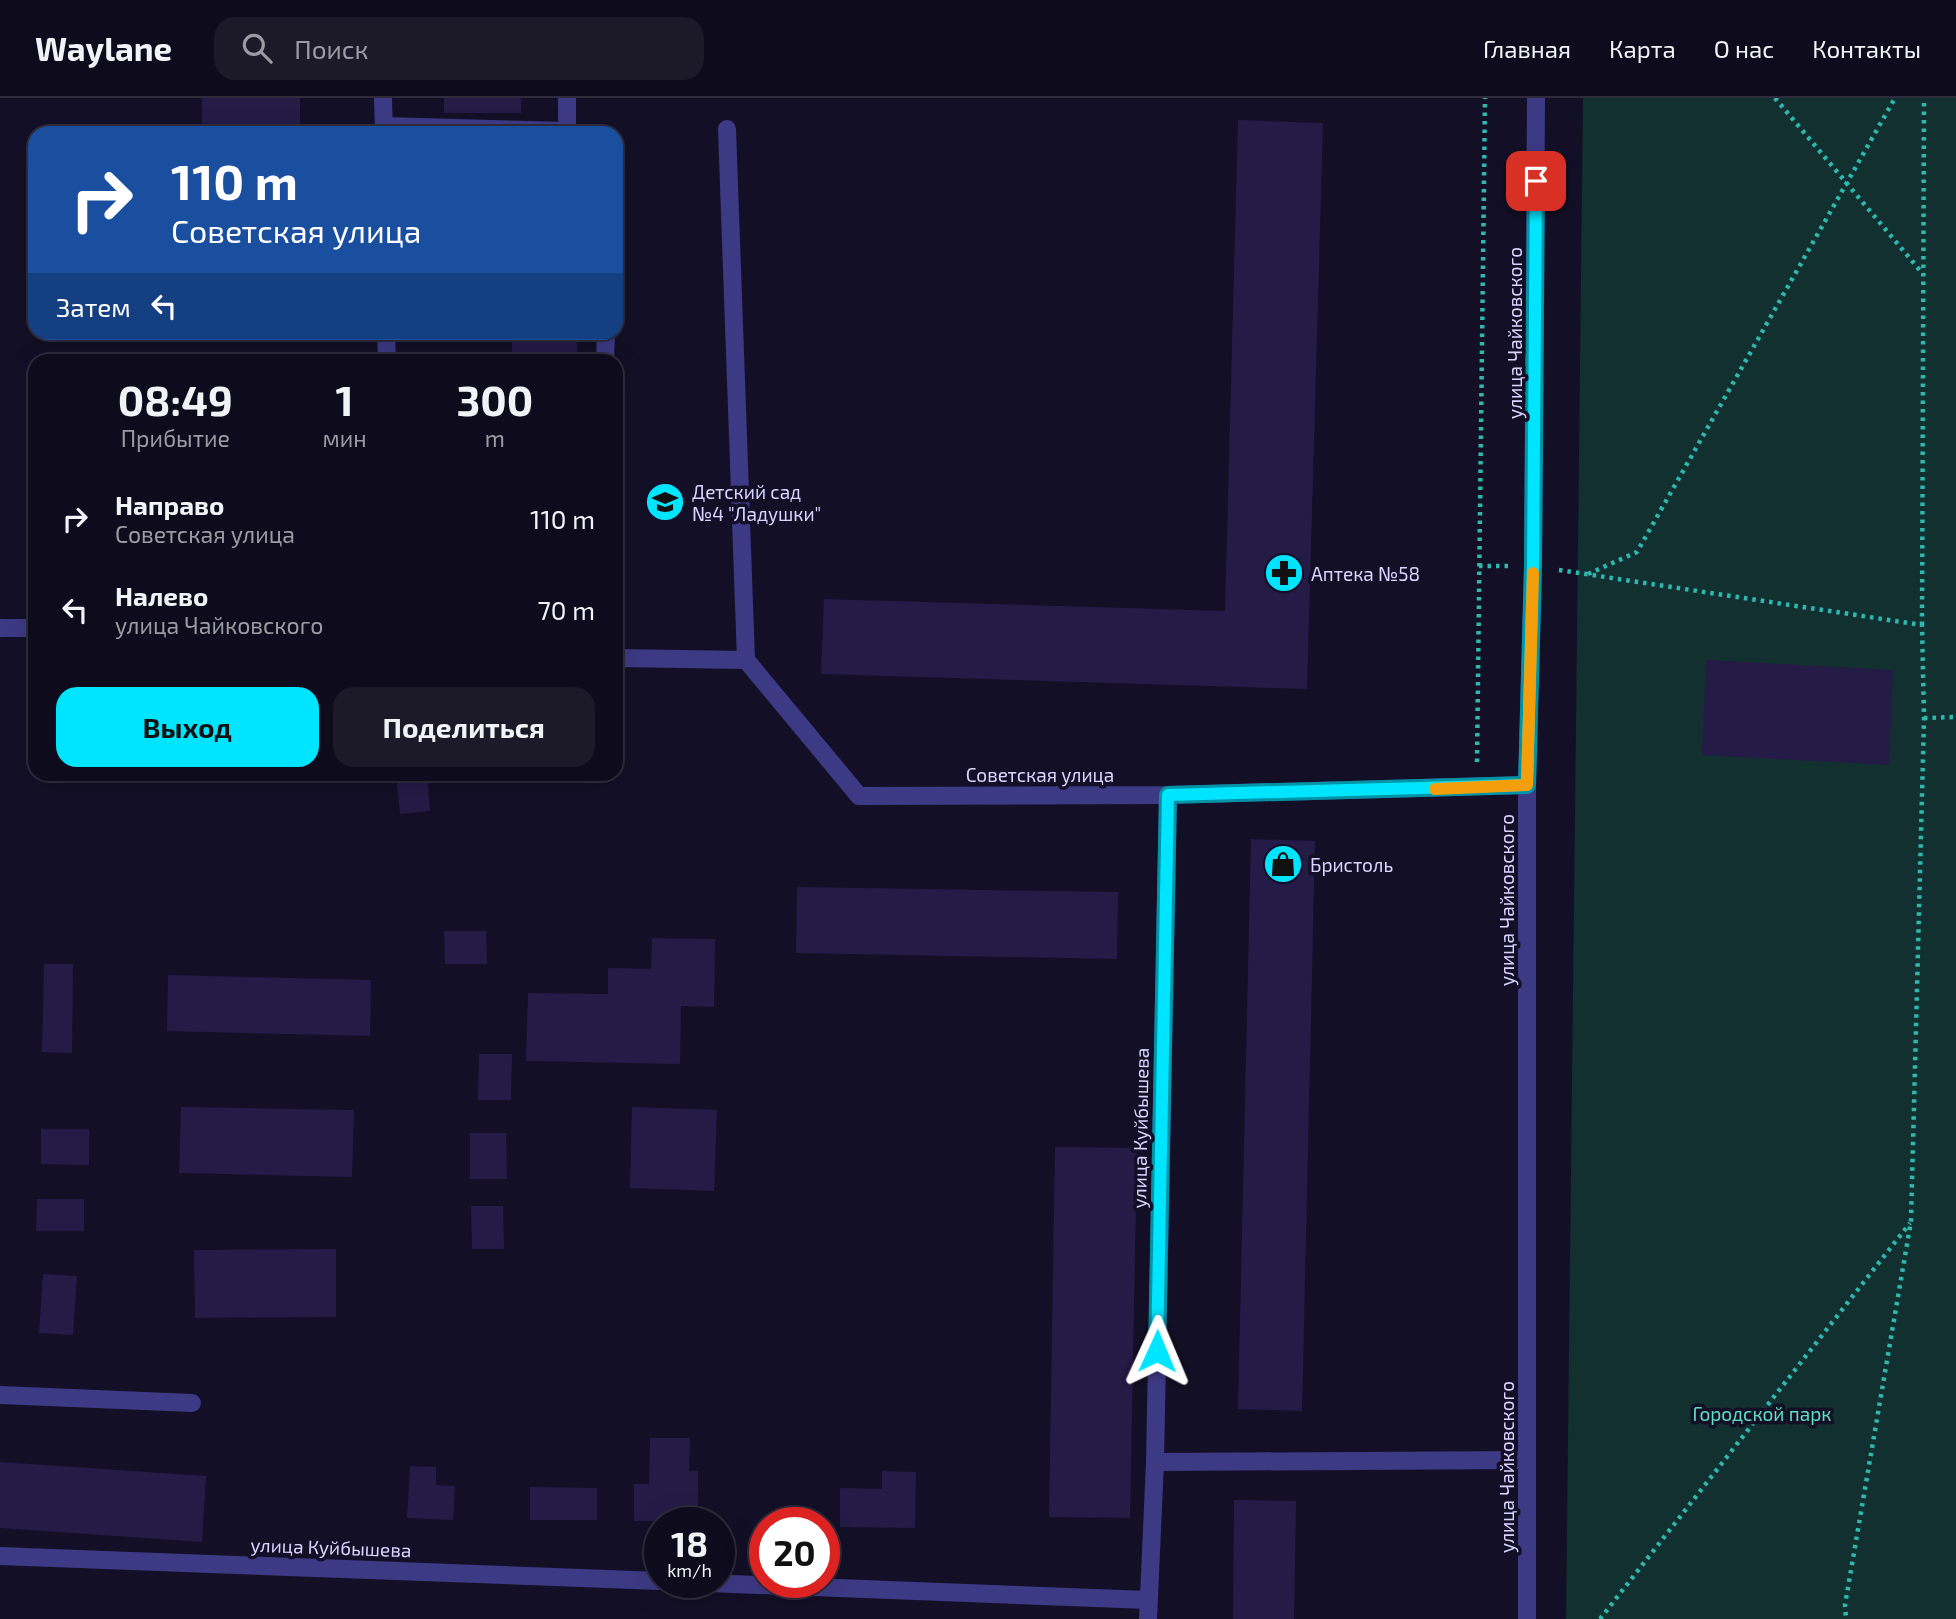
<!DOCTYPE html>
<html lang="ru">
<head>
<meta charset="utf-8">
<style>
	body { margin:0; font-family:"Exo 2",sans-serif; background:#1c1929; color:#f1f3f6; height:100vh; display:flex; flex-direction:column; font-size:26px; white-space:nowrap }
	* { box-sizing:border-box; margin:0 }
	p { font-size:23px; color:#9b9ba3 }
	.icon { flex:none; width:38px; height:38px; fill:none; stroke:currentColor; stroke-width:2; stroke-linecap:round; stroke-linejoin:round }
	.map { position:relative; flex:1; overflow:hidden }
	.details { position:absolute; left:28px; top:256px; width:595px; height:427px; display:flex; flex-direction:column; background:#0e0b1c; border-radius:21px; box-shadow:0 7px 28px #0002,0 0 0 2px #2e2b3b }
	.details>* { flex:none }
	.guide { position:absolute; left:28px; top:28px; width:595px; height:214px; border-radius:21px; box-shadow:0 7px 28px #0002,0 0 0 2px #2e2b3b; background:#1a4fa0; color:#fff; overflow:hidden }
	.speed { position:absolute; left:644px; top:1409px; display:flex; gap:14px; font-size:35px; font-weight:700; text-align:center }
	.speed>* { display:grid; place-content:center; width:91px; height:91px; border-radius:50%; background:#0e0b1c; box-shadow:0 7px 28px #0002,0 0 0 2px #2e2b3b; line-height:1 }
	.speed small { font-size:18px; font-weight:400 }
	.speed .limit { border:10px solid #d22; background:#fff; color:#111 }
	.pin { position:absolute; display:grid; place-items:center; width:60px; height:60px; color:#fff; margin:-30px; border-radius:14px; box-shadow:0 4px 10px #0006 }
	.me { position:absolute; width:77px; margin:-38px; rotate:1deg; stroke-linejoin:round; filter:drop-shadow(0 0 5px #0008) }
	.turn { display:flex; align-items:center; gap:24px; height:147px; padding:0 28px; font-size:32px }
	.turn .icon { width:91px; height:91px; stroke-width:2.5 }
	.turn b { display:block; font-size:49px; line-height:60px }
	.then { display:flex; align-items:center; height:66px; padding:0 28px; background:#0003; gap:14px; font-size:26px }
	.eta { display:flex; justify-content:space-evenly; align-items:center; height:119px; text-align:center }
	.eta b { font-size:42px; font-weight:700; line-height:49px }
	.primary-button { display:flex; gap:14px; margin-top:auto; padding:14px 28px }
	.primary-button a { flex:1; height:80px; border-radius:21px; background:#00e5ff; color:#111; font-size:28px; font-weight:700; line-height:80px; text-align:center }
	.primary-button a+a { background:#1c1929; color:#f1f3f6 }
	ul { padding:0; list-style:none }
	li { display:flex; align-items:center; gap:21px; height:91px; padding:0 28px }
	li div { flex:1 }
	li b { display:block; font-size:26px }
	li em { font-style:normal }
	header { display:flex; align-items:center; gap:42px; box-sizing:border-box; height:98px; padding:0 35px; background:#0e0b1c; border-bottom:2px solid #2e2b3b }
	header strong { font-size:33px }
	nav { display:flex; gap:38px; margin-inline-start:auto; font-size:24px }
	.search { width:490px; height:63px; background:#1c1929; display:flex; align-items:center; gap:18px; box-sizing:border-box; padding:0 24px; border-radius:21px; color:#9b9ba3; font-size:26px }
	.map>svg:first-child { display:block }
	.green { fill:#12302f }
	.building { fill:#241b47 }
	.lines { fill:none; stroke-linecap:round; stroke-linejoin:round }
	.path { stroke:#2fb8b0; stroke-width:4.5; stroke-dasharray:3.5 5; stroke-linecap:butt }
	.service { stroke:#3d3a85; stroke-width:18 }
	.minor { stroke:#3d3a85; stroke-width:18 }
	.tertiary { stroke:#3d3a85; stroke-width:18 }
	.route-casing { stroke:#0095a6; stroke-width:18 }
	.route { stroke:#00e5ff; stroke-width:12 }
	.slow { stroke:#f59e0b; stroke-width:12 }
	.labels { text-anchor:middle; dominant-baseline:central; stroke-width:7; stroke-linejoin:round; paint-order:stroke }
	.street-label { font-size:19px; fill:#d9d4ff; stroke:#130f26 }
	.poi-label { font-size:19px; fill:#d9d4ff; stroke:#130f26; text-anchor:start }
	.park-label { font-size:19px; fill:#5fe0c0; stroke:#130f26 }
</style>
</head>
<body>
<header>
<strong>Waylane</strong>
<div class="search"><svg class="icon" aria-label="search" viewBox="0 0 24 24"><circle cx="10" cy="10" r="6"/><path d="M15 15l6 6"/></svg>Поиск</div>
<nav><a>Главная</a><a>Карта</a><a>О нас</a><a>Контакты</a></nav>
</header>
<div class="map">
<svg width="1956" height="1521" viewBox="0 0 1956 1521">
	<rect width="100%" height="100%" fill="#130f26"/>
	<polygon class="green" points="1583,0 1956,0 1956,1521 1566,1521"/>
	<g class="building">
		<rect x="202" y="0" width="98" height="35"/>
		<rect x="444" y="0" width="77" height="15"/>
		<polygon points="1238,22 1323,25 1307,591 821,576 824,501 1225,513"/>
		<rect x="512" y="234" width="65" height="28"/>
		<polygon points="1706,562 1893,572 1889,667 1702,657"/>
		<polygon points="396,676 427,676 430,713 400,716"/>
		<polygon points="1251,741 1315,743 1302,1313 1238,1311"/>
		<polygon points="797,789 1118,794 1117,861 796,855"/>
		<polygon points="444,833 486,833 487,866 445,866"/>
		<polygon points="652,840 715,841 714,909 681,908 680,966 526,963 528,895 608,896 608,870 651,871"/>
		<polygon points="44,866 73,866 72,955 42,954"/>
		<polygon points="168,877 371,882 370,938 167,933"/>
		<polygon points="479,956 512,956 511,1002 478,1002"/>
		<polygon points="181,1009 354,1012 352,1079 179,1075"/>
		<polygon points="632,1009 717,1012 714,1093 630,1090"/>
		<polygon points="41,1031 89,1031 89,1067 41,1066"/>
		<polygon points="470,1035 506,1035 507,1081 470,1081"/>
		<polygon points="1055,1049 1137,1050 1130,1420 1049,1419"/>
		<polygon points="37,1101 84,1101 84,1133 36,1133"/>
		<polygon points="471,1108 503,1108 504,1151 472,1151"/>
		<polygon points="336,1151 336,1219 195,1220 194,1152"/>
		<polygon points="43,1176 77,1178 73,1237 39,1235"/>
		<polygon points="650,1340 690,1340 689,1373 698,1373 698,1423 634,1423 634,1386 649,1386"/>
		<polygon points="0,1364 206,1378 202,1444 0,1430"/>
		<polygon points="410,1368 436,1369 436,1387 455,1388 453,1422 407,1420"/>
		<polygon points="882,1373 916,1374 915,1430 840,1429 840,1390 882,1391"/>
		<polygon points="530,1389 597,1390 597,1422 530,1422"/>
		<polygon points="1234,1402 1296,1403 1294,1521 1233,1521"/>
	</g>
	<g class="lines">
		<g class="path">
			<polyline points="1775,0 1923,176"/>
			<polyline points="1479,468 1508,468"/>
			<polyline points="1559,472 1922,527 1924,620 1911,1123 1845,1507 1846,1521"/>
			<polyline points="1588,476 1637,454 1895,0"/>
			<polyline points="1922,527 1924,0"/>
			<polyline points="1924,620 1956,619"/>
			<polyline points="1477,664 1485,0"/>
			<polyline points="1600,1521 1910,1125"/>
		</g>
		<g class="service">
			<polyline points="384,28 567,33 567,0"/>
			<polyline points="727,31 746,562"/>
			<polyline points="605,262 606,234"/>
			<polyline points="0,1297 192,1305"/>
			<polyline points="1155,1364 1527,1362"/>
			<polyline points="0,1458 660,1483"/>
			<polyline points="682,1484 1148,1502"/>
			<polyline points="1148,1521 1155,1364 1168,697"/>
		</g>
		<g class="minor">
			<polyline points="383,0 384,35"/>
			<polyline points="386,234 387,262"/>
			<polyline points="0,530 35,530"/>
			<polyline points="616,560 746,562 859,698 1168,697 1527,687"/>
		</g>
		<polyline class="tertiary" points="1527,1521 1527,687 1533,468 1536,0"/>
	</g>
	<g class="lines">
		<g class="route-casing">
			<polyline id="route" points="1157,1253 1168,697 1527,687 1533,468 1536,83"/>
		</g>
		<use href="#route" class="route"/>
		<polyline class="slow" points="1435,691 1527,687 1533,475"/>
	</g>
	<defs>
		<g id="school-disc" transform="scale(2.0125)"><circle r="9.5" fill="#00e5ff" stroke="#130f26"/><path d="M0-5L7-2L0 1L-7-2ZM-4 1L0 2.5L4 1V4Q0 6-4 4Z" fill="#111"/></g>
		<g id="pharmacy-disc" transform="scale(2.0125)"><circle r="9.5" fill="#00e5ff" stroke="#130f26"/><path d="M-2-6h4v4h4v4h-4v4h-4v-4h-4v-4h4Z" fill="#111"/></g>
		<g id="shop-disc" transform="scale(2.0125)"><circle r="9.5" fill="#00e5ff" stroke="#130f26"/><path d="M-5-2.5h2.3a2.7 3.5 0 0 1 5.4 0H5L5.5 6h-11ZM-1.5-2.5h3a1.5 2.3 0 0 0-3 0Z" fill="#111"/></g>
	</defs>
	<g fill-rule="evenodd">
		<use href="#school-disc" x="665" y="404"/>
		<use href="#pharmacy-disc" x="1284" y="475"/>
		<use href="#shop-disc" x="1283" y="766"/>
	</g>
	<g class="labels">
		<g class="street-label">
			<text transform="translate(1514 235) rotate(-90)">улица Чайковского</text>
			<text x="1040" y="676">Советская улица</text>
			<text transform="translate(1506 802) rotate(-90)">улица Чайковского</text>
			<text transform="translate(1140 1030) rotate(-89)">улица Куйбышева</text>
			<text transform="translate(1506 1369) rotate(-90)">улица Чайковского</text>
			<text transform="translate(331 1449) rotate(2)">улица Куйбышева</text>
		</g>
		<g class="poi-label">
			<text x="692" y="393">Детский сад<tspan x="692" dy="22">№4 "Ладушки"</tspan></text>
			<text x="1311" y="475">Аптека №58</text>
			<text x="1310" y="766">Бристоль</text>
		</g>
		<g class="park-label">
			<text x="1762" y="1315">Городской парк</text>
		</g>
	</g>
</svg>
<div class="speed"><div>18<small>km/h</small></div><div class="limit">20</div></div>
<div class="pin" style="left:1536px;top:83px;background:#d93025"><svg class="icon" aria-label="arrive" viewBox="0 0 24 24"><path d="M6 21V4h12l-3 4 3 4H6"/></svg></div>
<svg class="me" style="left:1157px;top:1253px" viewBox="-20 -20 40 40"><path d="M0-17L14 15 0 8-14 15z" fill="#00e5ff" stroke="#fff" stroke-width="4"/></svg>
<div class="guide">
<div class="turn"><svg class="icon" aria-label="right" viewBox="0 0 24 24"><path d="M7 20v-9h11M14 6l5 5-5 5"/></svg><div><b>110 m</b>Советская улица</div></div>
<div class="then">Затем<svg class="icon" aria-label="left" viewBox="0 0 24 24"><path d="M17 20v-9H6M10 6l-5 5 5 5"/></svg></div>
</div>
<section class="details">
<div class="eta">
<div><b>08:49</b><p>Прибытие</p></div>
<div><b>1</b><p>мин</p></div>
<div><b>300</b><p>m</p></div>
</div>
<ul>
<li><svg class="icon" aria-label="right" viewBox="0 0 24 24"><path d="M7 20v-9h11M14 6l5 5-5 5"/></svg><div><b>Направо</b><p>Советская улица</p></div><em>110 m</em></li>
<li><svg class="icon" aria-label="left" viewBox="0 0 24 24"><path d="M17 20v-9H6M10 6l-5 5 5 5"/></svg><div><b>Налево</b><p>улица Чайковского</p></div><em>70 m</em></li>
</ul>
<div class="primary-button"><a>Выход</a><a>Поделиться</a></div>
</section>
</div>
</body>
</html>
